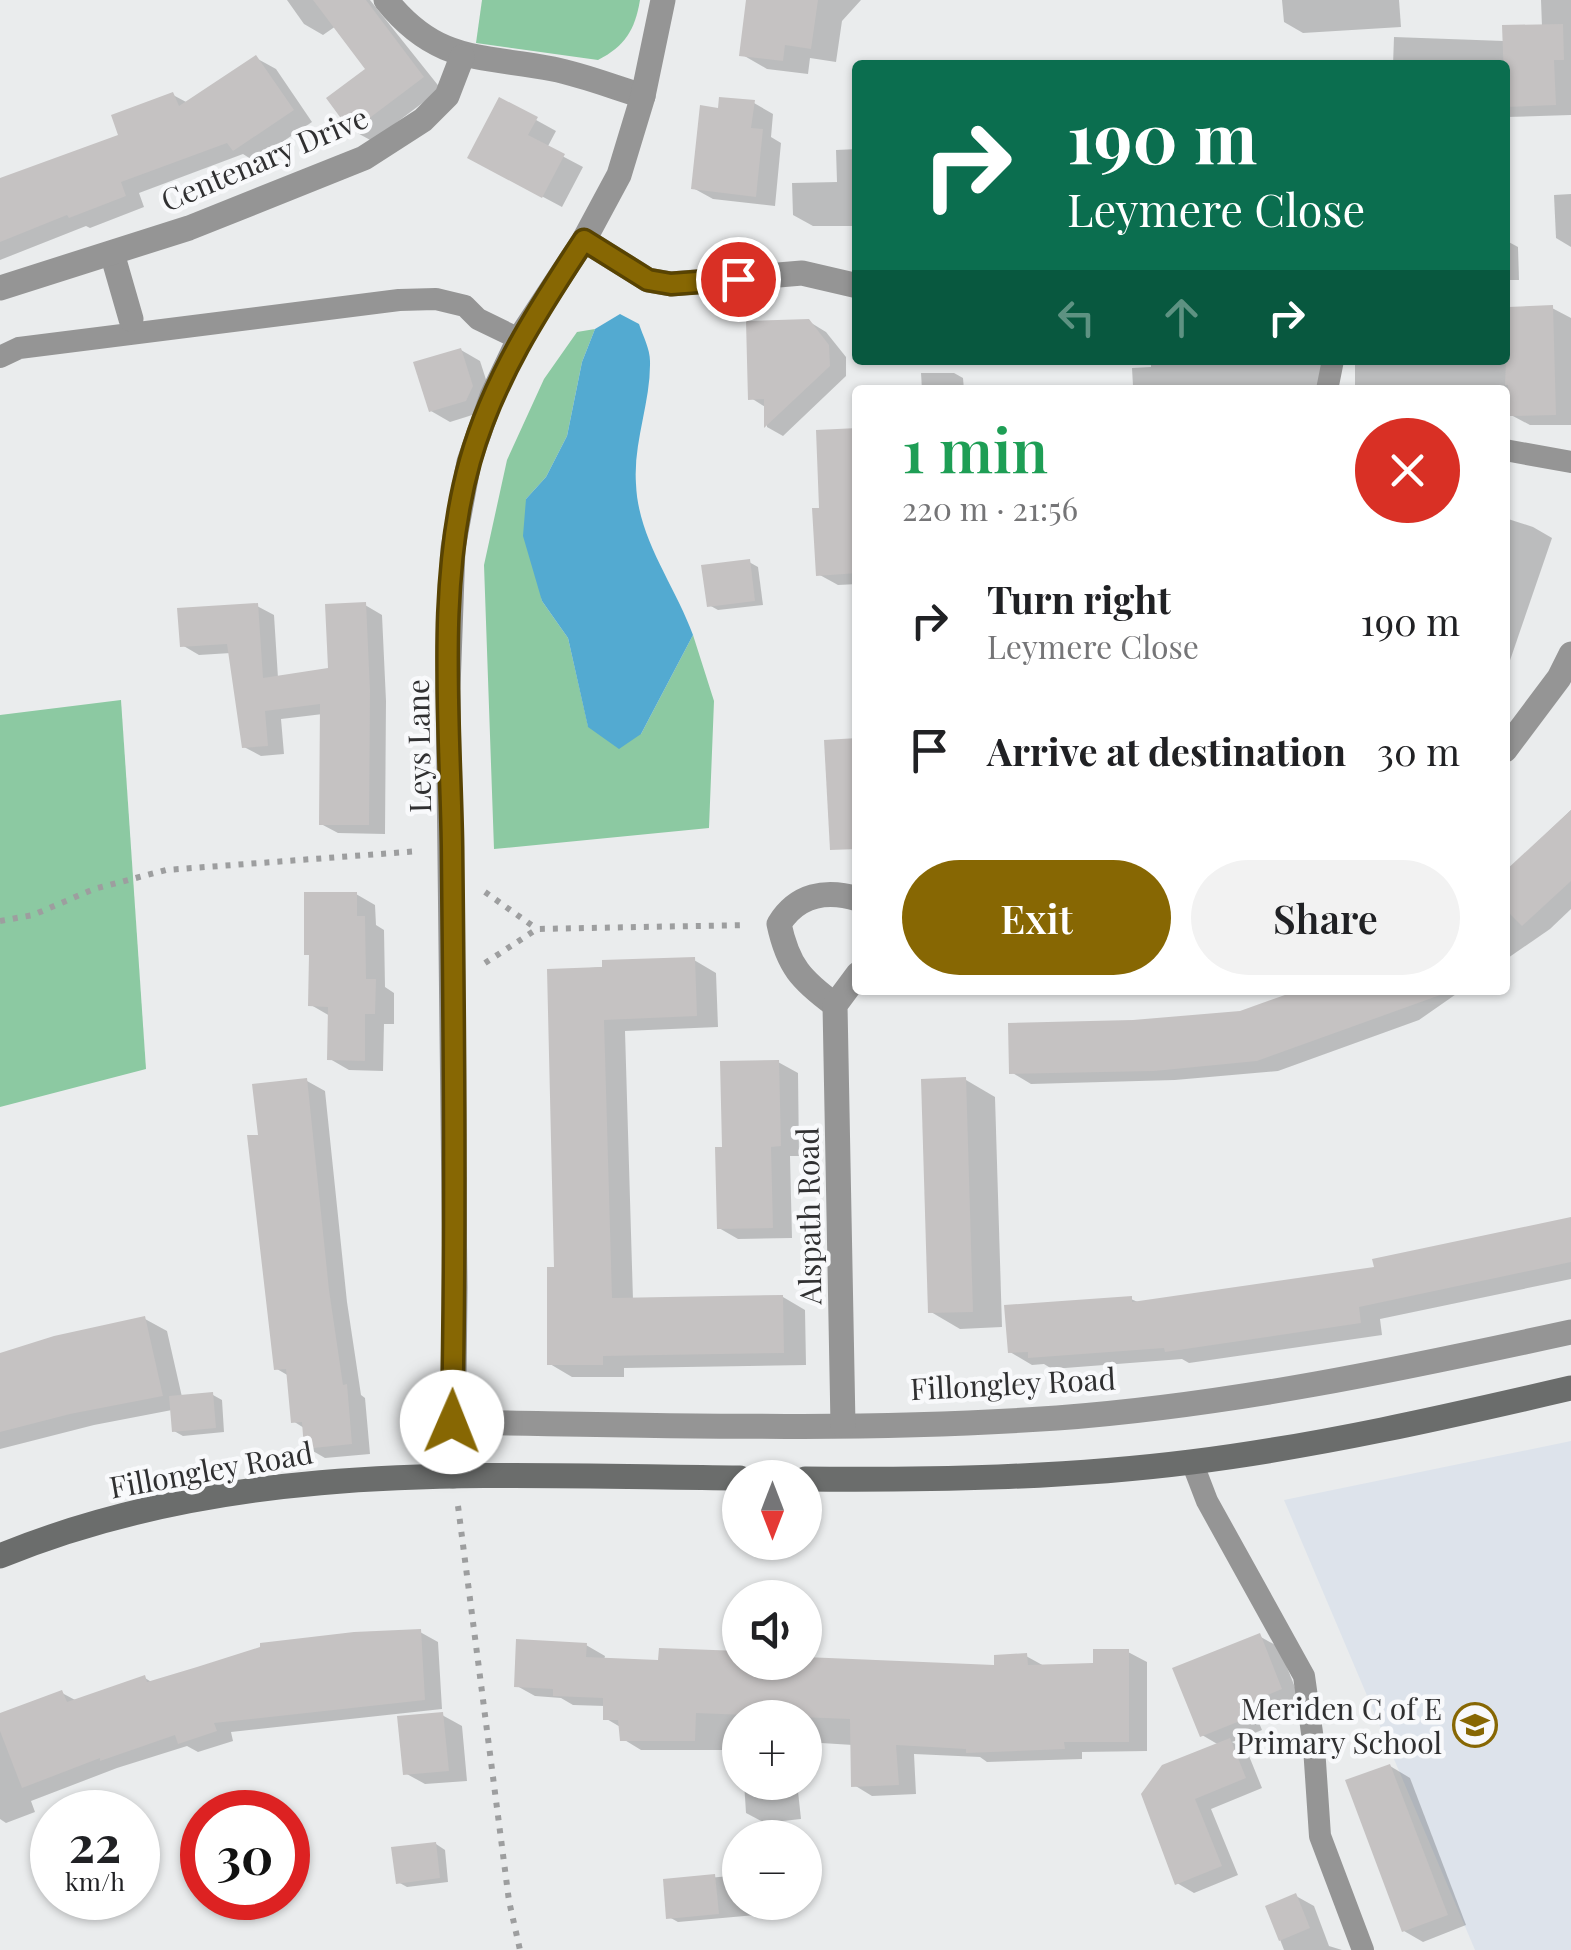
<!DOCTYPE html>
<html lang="en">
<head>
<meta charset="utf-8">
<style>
	body { margin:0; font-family:"Playfair Display",serif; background:#f2f2f2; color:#202124; height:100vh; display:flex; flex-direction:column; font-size:38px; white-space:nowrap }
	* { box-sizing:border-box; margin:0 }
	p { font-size:32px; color:#757577 }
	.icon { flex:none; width:55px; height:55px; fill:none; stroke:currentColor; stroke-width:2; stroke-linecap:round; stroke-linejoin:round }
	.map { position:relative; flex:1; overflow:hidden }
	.sheet { position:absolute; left:852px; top:385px; width:658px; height:610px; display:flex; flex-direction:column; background:#fff; border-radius:10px; box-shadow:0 2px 8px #0004 }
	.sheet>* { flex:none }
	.hud { position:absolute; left:852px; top:60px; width:658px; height:305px; border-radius:10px; box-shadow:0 2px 8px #0004; background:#0b6e4f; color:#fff; overflow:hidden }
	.needle { width:65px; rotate:180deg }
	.controls { position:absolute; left:722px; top:1460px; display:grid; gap:20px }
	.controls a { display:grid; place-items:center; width:100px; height:100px; border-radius:50%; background:#fff; box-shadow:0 2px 8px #0004; font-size:50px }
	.speed { position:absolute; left:30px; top:1790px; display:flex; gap:20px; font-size:50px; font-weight:700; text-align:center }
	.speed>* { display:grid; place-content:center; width:130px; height:130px; border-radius:50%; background:#fff; box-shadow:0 2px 8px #0004; line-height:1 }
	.speed small { font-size:25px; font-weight:400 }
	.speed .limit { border:15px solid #d22; background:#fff; color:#111 }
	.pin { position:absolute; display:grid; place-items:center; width:85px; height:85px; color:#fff; margin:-42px; border:5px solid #fff; border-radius:50%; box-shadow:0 2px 10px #0007 }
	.me { position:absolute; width:110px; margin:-55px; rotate:1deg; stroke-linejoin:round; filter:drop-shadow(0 0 8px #0008) }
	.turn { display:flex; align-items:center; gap:35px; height:210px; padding:0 50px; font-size:45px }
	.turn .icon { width:130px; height:130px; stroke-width:2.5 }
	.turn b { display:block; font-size:70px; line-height:85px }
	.lanes { display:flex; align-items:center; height:95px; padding:0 50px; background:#0003; justify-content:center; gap:50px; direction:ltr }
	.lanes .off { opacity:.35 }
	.round { display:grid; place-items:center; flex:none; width:105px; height:105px; border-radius:52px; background:#f2f2f2 }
	.overview { display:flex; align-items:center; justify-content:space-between; height:170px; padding:0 50px }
	h1 { font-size:60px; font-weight:600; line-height:75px; color:#1e9e55 }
	.cta { display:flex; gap:20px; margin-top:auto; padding:20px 50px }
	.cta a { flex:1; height:115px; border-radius:60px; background:#876703; color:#fff; font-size:40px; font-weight:600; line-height:115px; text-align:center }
	.cta a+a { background:#f2f2f2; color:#202124 }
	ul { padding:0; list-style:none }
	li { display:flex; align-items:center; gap:30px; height:130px; padding:0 50px }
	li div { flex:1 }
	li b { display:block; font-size:38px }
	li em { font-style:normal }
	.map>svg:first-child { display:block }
	.built { fill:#dde3eb }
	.green { fill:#8cc9a2 }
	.water { fill:#53aad1 }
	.shadow { fill:#0003 }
	.building { fill:#c5c2c2 }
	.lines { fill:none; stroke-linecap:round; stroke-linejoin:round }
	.path { stroke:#9d9e9f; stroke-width:6; stroke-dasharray:5 8; stroke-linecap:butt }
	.lane { stroke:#959595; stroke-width:22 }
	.street { stroke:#959595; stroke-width:25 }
	.secondary { stroke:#6b6d6c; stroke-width:25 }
	.route-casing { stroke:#584302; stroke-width:25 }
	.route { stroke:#876703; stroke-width:18 }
	.labels { text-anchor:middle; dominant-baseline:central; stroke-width:9; stroke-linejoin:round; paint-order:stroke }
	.street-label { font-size:30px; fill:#303031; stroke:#f8f9fb }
	.poi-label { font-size:30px; fill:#303031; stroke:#f8f9fb; text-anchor:end }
</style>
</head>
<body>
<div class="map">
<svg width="1571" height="1950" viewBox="0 0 1571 1950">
	<rect width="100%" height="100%" fill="#eaeced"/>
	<polygon class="built" points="1571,1441 1571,1950 1475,1950 1284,1500"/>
	<g class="green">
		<path d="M482 0H640C635 30 625 46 598 60L476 43Z"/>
		<polygon points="595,329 582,362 567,436 546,477 526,499 542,601 568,638 588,726 641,734 693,635 714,701 709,828 494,849 484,565 507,460 544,379 577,332"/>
		<polygon points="121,700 146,1069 0,1107 0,715"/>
	</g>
	<path class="water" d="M620 314 639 324C643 336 650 349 650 361 651 402 633 442 636 484 638 539 675 585 693 635L641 734 619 749 588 727 568 638 542 601 523 536 526 499 546 477 567 436 582 362 595 329Z"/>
	<g class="shadow">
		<polygon points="287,0 370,0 441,89 372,141 352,130 368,70 336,26 323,35 304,24"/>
		<polygon points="748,0 861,0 842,21 836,62 810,58 808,74 767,69 741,54"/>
		<polygon points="1282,0 1399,0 1401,27 1303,33 1284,22"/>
		<polygon points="1541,0 1571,0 1571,115 1507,117 1510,180 1505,180 1505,65 1393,65 1394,37 1504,41 1542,27"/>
		<polygon points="256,58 276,69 312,122 254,161 243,154 139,193 144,207 90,228 86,226 0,260 0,183 121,137 173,95 188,103"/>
		<polygon points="500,100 556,131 547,148 583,167 562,207 489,168"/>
		<polygon points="754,103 773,114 771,137 781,143 775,206 713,199 693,188 720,110"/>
		<polygon points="858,149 858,226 813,226 793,215 792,183 837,182 836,150"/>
		<polygon points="1571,194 1571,247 1556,238 1554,195"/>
		<polygon points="1505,240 1518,247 1519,280 1505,280"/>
		<polygon points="1552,308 1571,318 1571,425 1530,425 1511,415 1511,394 1505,395 1505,390 1355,390 1355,360 1505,360 1505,337 1511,337"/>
		<polygon points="808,321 826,332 846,357 846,376 783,436 767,427 767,408 751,398"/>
		<polygon points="461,350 480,361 492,398 485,411 450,422 431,411"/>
		<polygon points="1151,360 1325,360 1316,390 1043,390 1133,386 1132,368 1151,367"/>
		<polygon points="921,373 954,373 963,378 964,390 922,390"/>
		<polygon points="858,431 858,584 838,585 818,574 821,510"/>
		<polygon points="1505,518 1533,527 1552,538 1505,675"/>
		<polygon points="749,562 758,567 763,605 718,610 709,605"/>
		<polygon points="365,605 382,615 386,701 385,834 338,833 321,824 323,714 281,719 284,754 261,756 244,747 231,653 199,655 182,645 257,606 274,615 278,678 331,671"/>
		<polygon points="1571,810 1571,909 1550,929 1505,960 1505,873"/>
		<polygon points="356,894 375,905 376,925 384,930 385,987 394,993 394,1024 384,1024 383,1071 349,1070 330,1059 330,1016 311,1005 312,957 307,954"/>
		<polygon points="694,960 716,973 718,1027 625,1031 633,1300 783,1297 805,1310 806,1365 624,1368 624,1377 572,1377 550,1364 556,1270 550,971"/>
		<polygon points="1307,990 1462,990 1419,1020 1278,1071 1175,1080 1031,1084 1011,1072 1134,1023 1241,1013"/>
		<polygon points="778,1062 798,1073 799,1156 790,1156 792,1238 738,1239 719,1228 725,1150"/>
		<polygon points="966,1080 995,1097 1002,1327 960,1329 931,1312"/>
		<polygon points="307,1081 325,1091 347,1302 361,1395 365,1398 370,1454 325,1458 306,1447 304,1428 293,1421 289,1376 277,1369 260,1137"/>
		<polygon points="1571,1219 1571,1279 1380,1319 1382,1335 1189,1363 1182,1359 1052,1369 1044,1364 1032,1365 1010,1352 1131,1299 1140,1303 1377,1269"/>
		<polygon points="145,1319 167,1331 182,1397 213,1395 222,1400 224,1432 183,1436 174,1431 172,1410 94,1425 0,1449 0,1354"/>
		<polygon points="420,1632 438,1642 442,1709 231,1732 233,1741 198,1752 187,1746 117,1768 31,1801 35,1812 6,1823 0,1819 0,1716 62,1693 77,1701 145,1678 153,1683"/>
		<polygon points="1259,1636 1279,1647 1300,1700 1257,1718 1262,1730 1232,1742 1247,1751 1262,1788 1211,1809 1238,1875 1194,1893 1177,1883 1144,1794 1219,1745 1202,1735"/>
		<polygon points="586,1645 605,1656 604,1660 661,1662 740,1655 740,1662 805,1662 805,1658 997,1667 1026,1656 1046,1667 1096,1666 1128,1652 1147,1662 1147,1751 1082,1752 1082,1759 987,1762 980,1757 914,1754 916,1794 872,1796 854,1785 853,1745 805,1742 805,1718 740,1718 740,1750 641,1750 623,1739 622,1728 605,1718 605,1706 573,1705 561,1698 535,1696 517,1686"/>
		<polygon points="442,1715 462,1726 467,1781 425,1784 405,1773"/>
		<polygon points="1390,1766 1410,1778 1466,1925 1423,1942 1404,1931"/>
		<polygon points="744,1782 797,1782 801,1819 765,1823 746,1813"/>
		<polygon points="436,1844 445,1850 448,1882 407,1887 398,1882"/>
		<polygon points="740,1875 740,1902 777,1902 778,1913 678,1922 669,1917 666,1882"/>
		<polygon points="1296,1896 1314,1906 1329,1946 1342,1950 1284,1950 1268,1908"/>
	</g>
	<g class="building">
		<polygon points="313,0 366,0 424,77 351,132 326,98 365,69"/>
		<polygon points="746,0 818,0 811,49 785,45 783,61 739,56"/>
		<polygon points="1563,24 1564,60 1554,60 1556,105 1505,107 1502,25"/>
		<polygon points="256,55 294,110 233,151 227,143 121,182 126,196 69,218 67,215 0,242 0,178 118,135 111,115 173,92 179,106"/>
		<polygon points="499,97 538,117 528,135 565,154 542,198 467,158"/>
		<polygon points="719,97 755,100 751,128 763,129 756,197 691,189 700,105 718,108"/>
		<polygon points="1553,305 1556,415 1509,416 1508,385 1505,385 1508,307"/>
		<polygon points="809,319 829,345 830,366 764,428 764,399 748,400 746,321"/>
		<polygon points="461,348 473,386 466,401 429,412 413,362"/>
		<polygon points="858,428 858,573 816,576 812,508 819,508 816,430"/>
		<polygon points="750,559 755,601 707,607 701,565"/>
		<polygon points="366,602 370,691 369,825 319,825 320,704 265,711 268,746 242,748 227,644 180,647 177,608 258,603 263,678 328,668 325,604"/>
		<polygon points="858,738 858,849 830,850 824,740"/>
		<polygon points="1571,810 1571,881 1522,926 1505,909 1505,871"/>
		<polygon points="304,892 357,892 357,916 365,916 366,979 376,979 375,1014 365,1014 365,1061 327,1060 328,1007 308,1006 309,955 304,955"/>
		<polygon points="695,957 697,1016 604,1020 612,1298 783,1295 784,1353 603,1356 603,1365 547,1365 547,1267 554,1267 547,969 602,967 602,960"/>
		<polygon points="1299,990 1442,990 1443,994 1257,1061 1154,1071 1009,1074 1008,1023 1133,1020 1240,1011"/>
		<polygon points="779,1060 781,1146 771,1147 773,1228 717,1229 715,1147 722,1147 720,1061"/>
		<polygon points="966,1077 973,1312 928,1313 921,1079"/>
		<polygon points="307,1078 329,1290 343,1385 347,1384 352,1444 304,1449 302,1422 291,1423 286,1369 274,1370 247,1135 258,1135 252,1084"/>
		<polygon points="1571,1217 1571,1262 1359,1307 1361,1323 1165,1352 1164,1348 1028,1358 1028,1352 1008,1353 1004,1305 1132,1296 1132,1302 1374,1267 1372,1259"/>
		<polygon points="145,1316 163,1396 70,1414 0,1432 0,1353 54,1336"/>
		<polygon points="213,1392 216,1428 172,1432 169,1396"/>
		<polygon points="421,1629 425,1700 214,1723 217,1731 178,1744 175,1735 100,1761 100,1758 22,1788 0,1731 0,1713 62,1690 67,1702 145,1675 147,1682 197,1667 260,1647 260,1643 354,1632"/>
		<polygon points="1260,1633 1282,1689 1239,1707 1245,1719 1200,1737 1172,1668"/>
		<polygon points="516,1639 587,1643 586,1657 658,1660 659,1648 740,1651 740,1662 805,1662 805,1657 994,1665 994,1655 1027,1653 1028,1665 1093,1663 1093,1649 1129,1649 1129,1742 1064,1742 1065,1749 966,1753 966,1749 896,1745 899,1785 851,1787 850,1719 696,1713 695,1741 620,1741 618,1720 603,1720 603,1698 553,1696 553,1689 514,1687"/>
		<polygon points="443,1712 449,1771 403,1775 397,1716"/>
		<polygon points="1230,1738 1246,1778 1195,1799 1222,1866 1175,1885 1141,1794 1162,1765"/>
		<polygon points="1390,1764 1448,1915 1402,1932 1345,1780"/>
		<polygon points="436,1842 440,1878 396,1884 391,1847"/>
		<polygon points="715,1874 719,1914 666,1919 663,1879"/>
		<polygon points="1296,1893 1310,1928 1279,1941 1265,1906"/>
	</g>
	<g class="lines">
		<g class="path">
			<polyline points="485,892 537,929"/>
			<polyline points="0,921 33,915 94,889 166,870 420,851"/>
			<polyline points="485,963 537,929 747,925"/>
			<polyline points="458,1506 509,1901 520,1950"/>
		</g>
		<g class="lane">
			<polyline points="0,357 19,348 399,300 436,299 465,306 478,319 519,339"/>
			<polyline points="1327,390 1333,360"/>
			<polyline points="1505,450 1571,462"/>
			<polyline points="1192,1462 1207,1501 1304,1676 1314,1747 1320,1836 1363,1950"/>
		</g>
		<g class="street">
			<path d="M386 0C437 64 481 55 553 69 583 75 613 87 643 96"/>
			<polyline points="584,240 648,280 671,284 802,273 858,286"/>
			<polyline points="112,253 131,319"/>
			<polyline points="0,288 189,228 364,158 423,120 447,96 462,57"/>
			<polyline points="1505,750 1559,678 1571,654"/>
			<path d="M835 1005C801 980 788 966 779 924 797 895 825 889 858 899"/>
			<path d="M452 1422C653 1425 856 1432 1057 1418 1231 1405 1401 1369 1571 1332"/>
			<polyline points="843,1425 835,1005 858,974"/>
			<polyline points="453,1476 455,1288 448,688 453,548 469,462 492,396 519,339 584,240 619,175 643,96 663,0"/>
		</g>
		<g class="secondary">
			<path d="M805 1479C933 1480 1064 1478 1191 1462 1319 1446 1446 1417 1571 1388"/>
			<path d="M0 1556C239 1458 489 1476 740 1478"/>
		</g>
	</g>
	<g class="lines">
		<g class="route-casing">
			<path id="route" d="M452 1422C456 1230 454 1038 452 846 450 721 436 582 470 461 493 379 538 310 584 240L648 280 671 284 738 279"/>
		</g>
		<use href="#route" class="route"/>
	</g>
	<defs>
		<g id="school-ring" transform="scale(2.25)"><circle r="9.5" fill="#f8f9fb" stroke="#876703" stroke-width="1.5"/><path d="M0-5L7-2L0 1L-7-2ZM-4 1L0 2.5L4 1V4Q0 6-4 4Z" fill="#876703"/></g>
	</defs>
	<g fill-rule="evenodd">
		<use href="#school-ring" x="1475" y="1725"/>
	</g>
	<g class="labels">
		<g class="street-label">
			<text transform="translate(264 158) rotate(-23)">Centenary Drive</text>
			<text transform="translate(418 746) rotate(-91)">Leys Lane</text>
			<text transform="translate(808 1216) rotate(-91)">Alspath Road</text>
			<text transform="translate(1013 1383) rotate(-3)">Fillongley Road</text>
			<text transform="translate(211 1469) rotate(-10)">Fillongley Road</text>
		</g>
		<g class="poi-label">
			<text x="1442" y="1708">Meriden C of E<tspan x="1442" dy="34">Primary School</tspan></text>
		</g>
	</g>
</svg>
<div class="controls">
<a><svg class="needle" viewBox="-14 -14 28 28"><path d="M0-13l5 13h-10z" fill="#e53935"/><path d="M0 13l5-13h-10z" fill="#757577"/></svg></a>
<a><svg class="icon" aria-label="sound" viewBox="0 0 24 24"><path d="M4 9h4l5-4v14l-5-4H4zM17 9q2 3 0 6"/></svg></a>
<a>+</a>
<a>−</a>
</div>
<div class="speed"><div>22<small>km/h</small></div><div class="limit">30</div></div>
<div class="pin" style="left:738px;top:279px;background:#d93025"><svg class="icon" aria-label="arrive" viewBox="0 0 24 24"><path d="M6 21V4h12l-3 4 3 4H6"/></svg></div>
<svg class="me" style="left:452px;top:1422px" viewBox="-20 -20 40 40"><circle r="19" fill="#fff"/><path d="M0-13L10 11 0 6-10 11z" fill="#876703"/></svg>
<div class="hud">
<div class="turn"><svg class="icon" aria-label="right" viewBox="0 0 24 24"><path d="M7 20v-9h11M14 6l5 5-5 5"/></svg><div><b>190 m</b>Leymere Close</div></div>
<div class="lanes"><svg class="icon off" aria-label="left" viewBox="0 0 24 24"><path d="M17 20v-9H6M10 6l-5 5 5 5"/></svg><svg class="icon off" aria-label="ahead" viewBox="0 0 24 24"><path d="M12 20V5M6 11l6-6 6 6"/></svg><svg class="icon" aria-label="right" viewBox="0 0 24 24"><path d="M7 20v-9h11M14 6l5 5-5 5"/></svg></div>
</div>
<section class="sheet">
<div class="overview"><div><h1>1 min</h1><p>220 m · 21:56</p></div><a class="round" style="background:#d93025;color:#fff"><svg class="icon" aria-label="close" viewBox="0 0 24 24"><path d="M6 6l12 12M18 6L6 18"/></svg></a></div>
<ul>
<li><svg class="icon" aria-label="right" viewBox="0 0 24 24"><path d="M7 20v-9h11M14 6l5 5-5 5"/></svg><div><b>Turn right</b><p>Leymere Close</p></div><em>190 m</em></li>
<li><svg class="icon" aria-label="arrive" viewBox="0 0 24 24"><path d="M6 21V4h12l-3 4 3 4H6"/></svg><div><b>Arrive at destination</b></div><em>30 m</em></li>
</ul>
<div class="cta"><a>Exit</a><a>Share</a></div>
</section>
</div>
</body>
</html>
